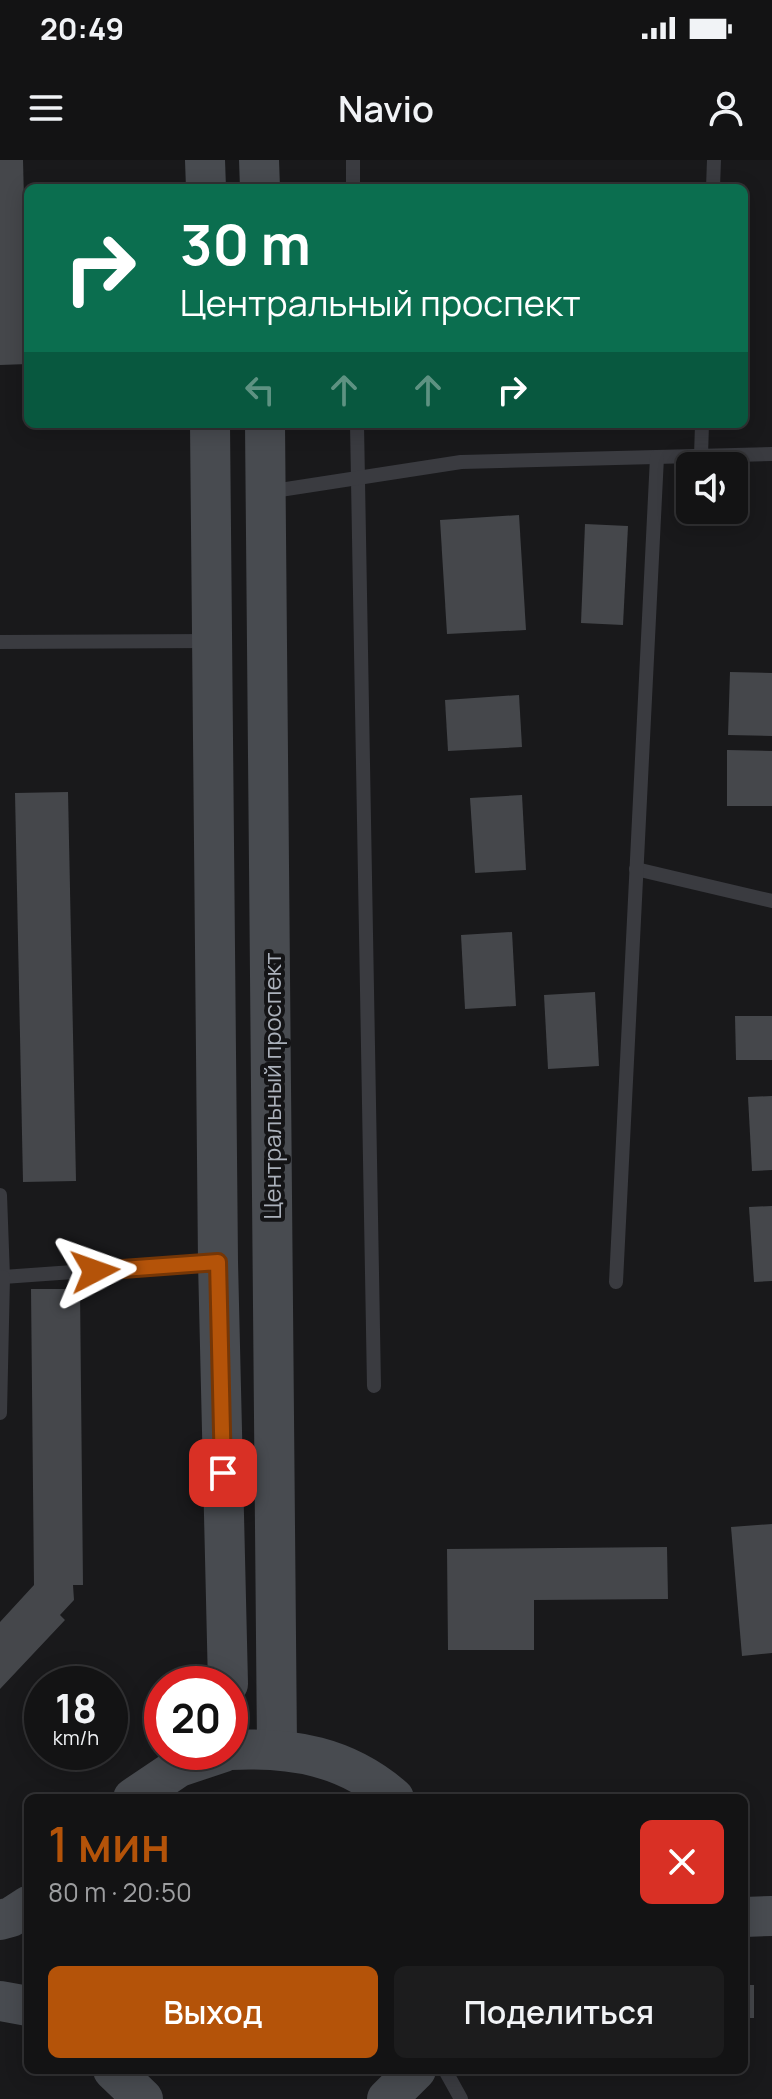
<!DOCTYPE html>
<html lang="ru">
<head>
<meta charset="utf-8">
<style>
	body { margin:0; font-family:Manrope,sans-serif; background:#1c1c1d; color:#f1f3f6; height:100vh; display:flex; flex-direction:column; font-size:30px; white-space:nowrap }
	* { box-sizing:border-box; margin:0 }
	p { font-size:26px; color:#9d9ea0 }
	.icon { flex:none; width:44px; height:44px; fill:none; stroke:currentColor; stroke-width:2; stroke-linecap:round; stroke-linejoin:round }
	.map { position:relative; flex:1; overflow:hidden }
	.panel { position:absolute; left:24px; top:1634px; width:724px; height:280px; display:flex; flex-direction:column; background:#131314; border-radius:12px; box-shadow:0 4px 20px #0003,0 0 0 2px #323234 }
	.panel>* { flex:none }
	.banner { position:absolute; left:24px; top:24px; width:724px; height:244px; border-radius:12px; box-shadow:0 4px 20px #0003,0 0 0 2px #323234; background:#0b6e4f; color:#fff; overflow:hidden }
	.tools { position:absolute; left:676px; top:292px; display:grid; gap:16px }
	.tools a { display:grid; place-items:center; width:72px; height:72px; border-radius:12px; background:#131314; box-shadow:0 4px 20px #0003,0 0 0 2px #323234; font-size:40px }
	.speed { position:absolute; left:24px; top:1506px; display:flex; gap:16px; font-size:40px; font-weight:700; text-align:center }
	.speed>* { display:grid; place-content:center; width:104px; height:104px; border-radius:50%; background:#131314; box-shadow:0 4px 20px #0003,0 0 0 2px #323234; line-height:1 }
	.speed small { font-size:20px; font-weight:400 }
	.speed .limit { border:12px solid #d22; background:#fff; color:#111 }
	.pin { position:absolute; display:grid; place-items:center; width:68px; height:68px; color:#fff; margin:-34px; border-radius:16px; box-shadow:0 4px 12px #0006 }
	.me { position:absolute; width:88px; margin:-44px; rotate:86deg; stroke-linejoin:round; filter:drop-shadow(0 0 6px #0008) }
	.turn { display:flex; align-items:center; gap:28px; height:168px; padding:0 24px; font-size:36px }
	.turn .icon { width:104px; height:104px; stroke-width:2.5 }
	.turn b { display:block; font-size:56px; line-height:68px }
	.lanes { display:flex; align-items:center; height:76px; padding:0 24px; background:#0003; justify-content:center; gap:40px; direction:ltr }
	.lanes .off { opacity:.35 }
	.round { display:grid; place-items:center; flex:none; width:84px; height:84px; border-radius:12px; background:#1c1c1d }
	.headline { display:flex; align-items:center; justify-content:space-between; height:136px; padding:0 24px }
	h1 { font-size:48px; font-weight:600; line-height:60px; color:#b45309 }
	.button { display:flex; gap:16px; margin-top:auto; padding:16px 24px }
	.button a { flex:1; height:92px; border-radius:12px; background:#b45309; color:#fff; font-size:32px; font-weight:600; line-height:92px; text-align:center }
	.button a+a { background:#1c1c1d; color:#f1f3f6 }
	.status { display:flex; justify-content:space-between; align-items:center; height:56px; padding:0 40px; background:#131314; direction:ltr }
	.status svg { height:22px; fill:currentColor }
	header { display:flex; justify-content:space-between; align-items:center; height:104px; padding:0 24px; background:#131314; font-size:36px; font-weight:600 }
	.map>svg:first-child { display:block }
	.building { fill:#45474b }
	.lines { fill:none; stroke-linecap:round; stroke-linejoin:round }
	.lane { stroke:#3a3b40; stroke-width:14 }
	.secondary { stroke:#484b50; stroke-width:40 }
	.route-casing { stroke:#753606; stroke-width:20 }
	.route { stroke:#b45309; stroke-width:14 }
	.labels { text-anchor:middle; dominant-baseline:central; stroke-width:8; stroke-linejoin:round; paint-order:stroke }
	.street-label { font-size:24px; fill:#abb1bb; stroke:#141416 }
</style>
</head>
<body>
<div class="status"><b>20:49</b><svg viewBox="0 0 49 12"><path d="M0 12V9h3v3zM5 12V6h3v6zM10 12V3h3v9zM15 12V0h3v12zM26 1h20v11H26zM47 4h2v5h-2z"/></svg></div>
<header><svg class="icon" aria-label="menu" viewBox="0 0 24 24"><path d="M4 6h16M4 12h16M4 18h16"/></svg>Navio<svg class="icon" aria-label="person" viewBox="0 0 24 24"><circle cx="12" cy="8" r="4"/><path d="M4 21q1-7 8-7t8 7"/></svg></header>
<div class="map">
<svg width="772" height="1939" viewBox="0 0 772 1939">
	<rect width="100%" height="100%" fill="#19191b"/>
	<g class="building">
		<polygon points="0,0 23,0 28,204 0,205"/>
		<polygon points="519,355 526,470 447,474 440,360"/>
		<polygon points="585,364 628,366 623,465 581,463"/>
		<polygon points="730,512 772,513 772,576 728,575"/>
		<polygon points="519,535 522,587 448,591 445,540"/>
		<polygon points="727,590 772,591 772,646 727,646"/>
		<polygon points="68,632 76,1021 23,1022 15,633"/>
		<polygon points="522,635 526,710 475,713 470,638"/>
		<polygon points="512,772 516,846 465,849 461,775"/>
		<polygon points="595,832 599,906 548,909 544,835"/>
		<polygon points="735,856 772,856 772,900 736,900"/>
		<polygon points="772,936 772,1010 752,1011 748,937"/>
		<polygon points="772,1046 772,1121 754,1122 749,1047"/>
		<polygon points="31,1129 80,1129 83,1425 73,1425 74,1440 60,1455 65,1460 0,1529 0,1462 34,1425"/>
		<polygon points="772,1364 772,1493 742,1496 731,1367"/>
		<polygon points="667,1387 668,1439 534,1440 534,1490 448,1490 447,1389"/>
		<rect x="744" y="1825" width="10" height="33"/>
	</g>
	<g class="lines">
		<g class="lane">
			<polyline points="353,0 353,28"/>
			<polyline points="713,28 714,0"/>
			<polyline points="357,264 374,1226"/>
			<polyline points="701,296 702,264"/>
			<polyline points="267,332 461,302 772,294"/>
			<polyline points="0,482 212,481"/>
			<polyline points="636,709 772,741"/>
			<polyline points="0,1035 3,1117 214,1102"/>
			<polyline points="616,1122 657,297"/>
			<polyline points="0,1253 3,1117"/>
			<polyline points="445,1910 461,1939"/>
		</g>
		<g class="secondary">
			<polyline points="205,0 206,28"/>
			<polyline points="259,0 260,28"/>
			<polyline points="210,264 218,1102 228,1524"/>
			<polyline points="265,264 277,1587"/>
			<path d="M230 1590C292 1587 346 1596 394 1638"/>
			<polyline points="133,1638 179,1607 224,1592"/>
			<polyline points="744,1757 772,1756"/>
			<polyline points="0,1760 11,1757 28,1746"/>
			<polyline points="0,1841 28,1846"/>
			<polyline points="113,1910 143,1939"/>
			<polyline points="387,1939 416,1910"/>
		</g>
	</g>
	<g class="lines">
		<g class="route-casing">
			<polyline id="route" points="95,1111 218,1102 223,1313"/>
		</g>
		<use href="#route" class="route"/>
	</g>
	<g class="labels">
		<g class="street-label">
			<text transform="translate(271 926) rotate(-90)">Центральный проспект</text>
		</g>
	</g>
</svg>
<div class="tools">
<a><svg class="icon" aria-label="sound" viewBox="0 0 24 24"><path d="M4 9h4l5-4v14l-5-4H4zM17 9q2 3 0 6"/></svg></a>
</div>
<div class="speed"><div>18<small>km/h</small></div><div class="limit">20</div></div>
<div class="pin" style="left:223px;top:1313px;background:#d93025"><svg class="icon" aria-label="arrive" viewBox="0 0 24 24"><path d="M6 21V4h12l-3 4 3 4H6"/></svg></div>
<svg class="me" style="left:95px;top:1111px" viewBox="-20 -20 40 40"><path d="M0-17L14 15 0 8-14 15z" fill="#b45309" stroke="#fff" stroke-width="4"/></svg>
<div class="banner">
<div class="turn"><svg class="icon" aria-label="right" viewBox="0 0 24 24"><path d="M7 20v-9h11M14 6l5 5-5 5"/></svg><div><b>30 m</b>Центральный проспект</div></div>
<div class="lanes"><svg class="icon off" aria-label="left" viewBox="0 0 24 24"><path d="M17 20v-9H6M10 6l-5 5 5 5"/></svg><svg class="icon off" aria-label="ahead" viewBox="0 0 24 24"><path d="M12 20V5M6 11l6-6 6 6"/></svg><svg class="icon off" aria-label="ahead" viewBox="0 0 24 24"><path d="M12 20V5M6 11l6-6 6 6"/></svg><svg class="icon" aria-label="right" viewBox="0 0 24 24"><path d="M7 20v-9h11M14 6l5 5-5 5"/></svg></div>
</div>
<section class="panel">
<div class="headline"><div><h1>1 мин</h1><p>80 m · 20:50</p></div><a class="round" style="background:#d93025;color:#fff"><svg class="icon" aria-label="close" viewBox="0 0 24 24"><path d="M6 6l12 12M18 6L6 18"/></svg></a></div>
<div class="button"><a>Выход</a><a>Поделиться</a></div>
</section>
</div>
</body>
</html>
